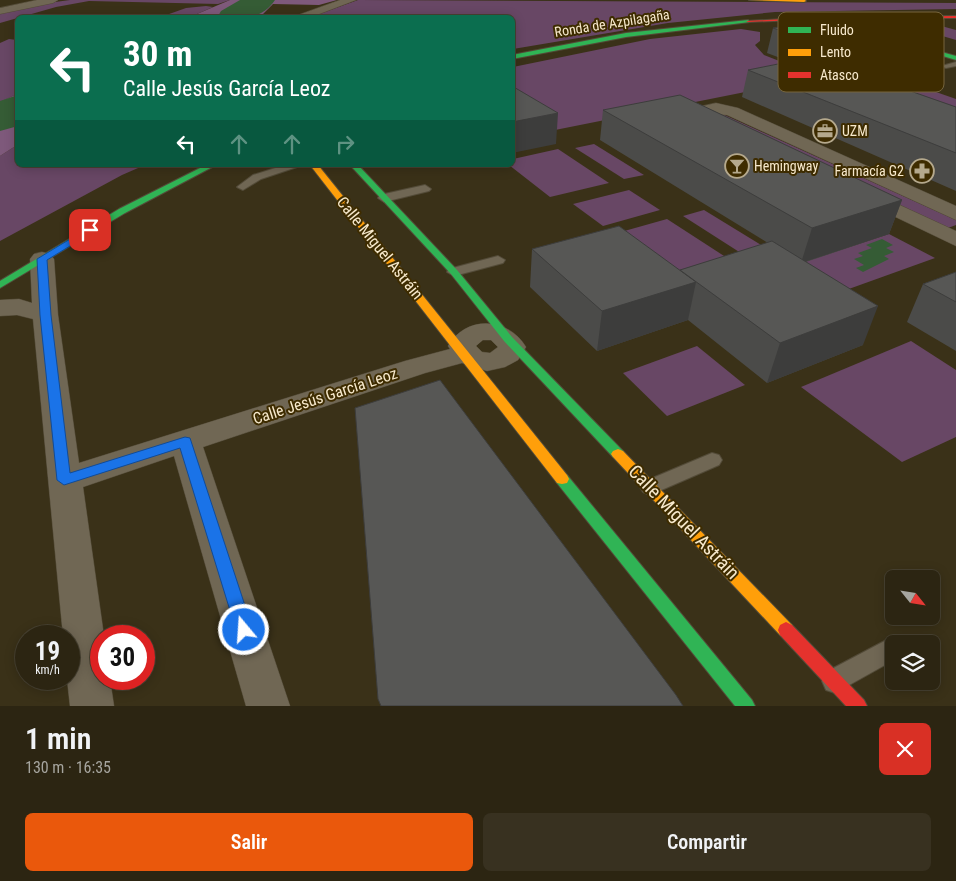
<!DOCTYPE html>
<html lang="es">
<head>
<meta charset="utf-8">
<style>
	body { margin:0; font-family:"Roboto Condensed",sans-serif; background:#383120; color:#f1f3f6; height:100vh; display:flex; flex-direction:column; font-size:19px; white-space:nowrap }
	* { box-sizing:border-box; margin:0 }
	p { font-size:16px; color:#a6a59f }
	.icon { flex:none; width:28px; height:28px; fill:none; stroke:currentColor; stroke-width:2; stroke-linecap:round; stroke-linejoin:round }
	.map { position:relative; height:706px; overflow:hidden }
	.sheet { display:flex; flex-direction:column; background:#2c2512; flex:1 }
	.sheet>* { flex:none }
	.guide { position:absolute; left:15px; top:15px; width:500px; height:152px; border-radius:8px; box-shadow:0 2px 12px #0003,0 0 0 1px #484232; background:#0b6e4f; color:#fff; overflow:hidden }
	.needle { width:32px; rotate:120deg }
	.tools { position:absolute; left:885px; top:570px; display:grid; gap:10px }
	.tools a { display:grid; place-items:center; width:55px; height:55px; border-radius:8px; background:#2c2512; box-shadow:0 2px 12px #0003,0 0 0 1px #484232; font-size:25px }
	.speed { position:absolute; left:15px; top:625px; display:flex; gap:10px; font-size:25px; font-weight:700; text-align:center }
	.speed>* { display:grid; place-content:center; width:65px; height:65px; border-radius:50%; background:#2c2512; box-shadow:0 2px 12px #0003,0 0 0 1px #484232; line-height:1 }
	.speed small { font-size:12px; font-weight:400 }
	.speed .limit { border:8px solid #d22; background:#fff; color:#111 }
	.pin { position:absolute; display:grid; place-items:center; width:42px; height:42px; color:#fff; margin:-21px; border-radius:10px; box-shadow:0 2px 8px #0006 }
	.me { position:absolute; width:55px; margin:-28px; rotate:342deg; stroke-linejoin:round; filter:drop-shadow(0 0 4px #0008) }
	.turn { display:flex; align-items:center; gap:18px; height:105px; padding:0 25px; font-size:22px }
	.turn .icon { width:65px; height:65px; stroke-width:2.5 }
	.turn b { display:block; font-size:35px; line-height:42px }
	.lanes { display:flex; align-items:center; height:48px; padding:0 25px; background:#0003; justify-content:center; gap:25px; direction:ltr }
	.lanes .off { opacity:.35 }
	.round { display:grid; place-items:center; flex:none; width:52px; height:52px; border-radius:8px; background:#383120 }
	.summary { display:flex; align-items:center; justify-content:space-between; height:85px; padding:0 25px }
	h1 { font-size:30px; font-weight:600; line-height:38px }
	.action { display:flex; gap:10px; margin-top:auto; padding:10px 25px }
	.action a { flex:1; height:58px; border-radius:8px; background:#ea580c; color:#fff; font-size:20px; font-weight:600; line-height:58px; text-align:center }
	.action a+a { background:#383120; color:#f1f3f6 }
	.map>svg:first-child { display:block }
	.green { fill:#684765 }
	.forest { fill:#7e597b }
	.water { fill:#355c35 }
	.lines { fill:none; stroke-linecap:round; stroke-linejoin:round }
	.river { fill:#355c35; fill-rule:evenodd }
	.lane-casing { stroke:#534b38; stroke-width:2 }
	.street-casing { stroke:#534b38; stroke-width:1 }
	.fast-casing { stroke:#534b38; stroke-width:2 }
	.slow-casing { stroke:#534b38; stroke-width:2 }
	.jam-casing { stroke:#534b38; stroke-width:2 }
	.lane { fill:#706754; fill-rule:evenodd }
	.street { fill:#706754; fill-rule:evenodd }
	.fast { fill:#30b455; fill-rule:evenodd }
	.slow { fill:#ff9f0a; fill-rule:evenodd }
	.jam { fill:#e5322d; fill-rule:evenodd }
	.wall { fill:#4b4b49 }
	.shaded-wall { fill:#3d3d3c }
	.building { fill:#575755; stroke:#3d3d3c }
	.route { fill:#1a73e8; stroke:#114b97 }
	.labels { text-anchor:middle; dominant-baseline:central; stroke-width:4; stroke-linejoin:round; paint-order:stroke }
	.far-street-label { font-size:14px; fill:#f7e9cc; stroke:#3e2c00 }
	.far-poi-label { font-size:14px; fill:#f7e9cc; stroke:#3e2c00; text-anchor:start }
	.street-label { font-size:16px; fill:#f7e9cc; stroke:#3e2c00 }
	.near-street-label { font-size:19px; fill:#f7e9cc; stroke:#3e2c00 }
	.key { fill:#3e2c00; stroke:#76653d; stroke-width:1 }
	.key-label { font-size:14px; fill:#f7e9cc }
</style>
</head>
<body>
<div class="map">
<svg width="956" height="706" viewBox="0 0 956 706">
	<rect width="100%" height="100%" fill="#3a3118"/>
	<g class="green">
		<polygon points="70,0 230,0 218,4 89,1 56,7 0,23 0,14 40,4"/>
		<polygon points="358,0 956,3 956,9 775,12 668,23 513,49 512,18 308,18"/>
		<polygon points="206,6 213,7 190,17 158,18 186,8"/>
		<polygon points="934,24 956,30 956,40 905,25"/>
		<polygon points="741,29 760,32 760,41 755,45 764,55 820,77 550,131 513,108 513,67 650,39"/>
		<polygon points="9,39 17,40 17,94 0,102 0,43"/>
		<polygon points="876,71 956,99 956,135 819,83"/>
		<polygon points="720,113 956,220 956,225 948,228 709,115"/>
		<polygon points="594,144 644,175 624,179 575,148"/>
		<polygon points="17,145 18,165 145,165 122,175 0,241 0,156"/>
		<polygon points="558,149 609,183 550,197 509,165 512,165 513,159"/>
		<polygon points="629,190 660,210 603,226 573,204"/>
		<polygon points="704,210 841,294 819,303 683,216"/>
		<polygon points="667,219 738,265 668,287 603,237"/>
		<polygon points="889,234 935,258 846,290 801,263"/>
		<polygon points="911,341 956,370 956,437 902,462 801,387"/>
		<polygon points="697,346 745,385 667,416 623,373"/>
	</g>
	<g class="forest">
		<polygon points="230,0 337,0 319,5 273,4 260,17 190,17"/>
		<polygon points="17,94 17,145 0,156 0,102"/>
	</g>
	<polygon class="water" points="882,239 893,245 886,248 894,252 884,256 889,259 863,272 856,268 864,265 854,259 863,256 858,253 872,248 866,245"/>
	<g class="lines">
		<g class="river">
			<path d="M240 0H275C260 22 240 18 217 18L221 11Z"/>
			<polygon points="18,95 18,126 0,131 0,101"/>
		</g>
		<g class="lane-casing">
			<g id="lane">
				<polygon points="956,62 956,66 946,68 942,66"/>
				<polygon points="285,165 303,165 261,179 243,190 237,187 253,175"/>
				<polygon points="425,185 431,189 429,191 384,202 378,198 380,195"/>
				<polygon points="498,256 505,260 503,263 454,276 447,272 449,269"/>
				<polygon points="712,453 719,455 722,460 719,465 650,495 643,492 640,487 643,482"/>
				<polygon points="894,636 903,639 905,644 894,644 894,660 835,693 826,690 822,681 826,672"/>
			</g>
		</g>
		<g class="street-casing">
			<g id="street">
				<polygon points="37,0 58,0 53,3 0,14 0,8"/>
				<polygon points="340,0 356,0 309,18 290,18"/>
				<polygon points="716,103 738,108 956,206 956,220 727,115 712,114 731,126 729,130 717,130 694,117 692,114 694,108"/>
				<polygon points="865,189 956,231 956,246 858,199 855,195 858,191"/>
				<path d="M42 252 50 254 54 259 58 315 79 463 405 361 450 349 448 346C466 315 508 317 526 347L518 360 505 367 487 371 462 363 425 373 203 447 290 706H246L174 456 83 487 104 636H101V679H110L114 706H70L67 679 69 636H63L33 319 17 315 0 316V300L19 299 32 303 30 259 34 254ZM483 340H491L498 347 490 353 482 352 476 346Z"/>
			</g>
		</g>
		<g class="fast-casing">
			<g id="fast">
				<polygon points="748,20 750,22 626,37 512,59 512,55 626,33"/>
				<polygon points="883,36 956,56 956,60 883,38"/>
				<polygon points="206,165 216,165 125,213 0,288 0,281 119,209"/>
				<polygon points="350,165 358,165 457,270 512,337 623,451 625,454 623,457 613,457 504,341 451,274"/>
				<polygon points="562,474 567,475 752,700 755,706 735,706 557,483 555,479 557,475"/>
			</g>
		</g>
		<g class="slow-casing">
			<g id="slow">
				<polygon points="749,0 805,0 806,1 804,2"/>
				<polygon points="310,165 318,165 567,475 569,479 567,483 562,484 557,483"/>
				<polygon points="618,449 623,451 792,625 794,630 792,635 786,638 780,635 613,457 611,454 613,451"/>
			</g>
		</g>
		<g class="jam-casing">
			<g id="jam">
				<polygon points="956,16 956,18 821,19 748,22 746,21 821,17"/>
				<polygon points="786,622 792,625 864,700 867,706 846,706 780,635 778,630 780,625"/>
			</g>
		</g>
		<use href="#lane" class="lane"/>
		<use href="#street" class="street"/>
		<use href="#fast" class="fast"/>
		<use href="#slow" class="slow"/>
		<use href="#jam" class="jam"/>
	</g>
	<g class="wall">
		<polygon points="773,28 919,57 852,71 956,107 956,191 742,97 748,70 791,62 767,53"/>
		<polygon points="603,110 902,200 889,234 806,262 863,345 767,383 688,320 597,351 530,287 532,249 680,270 768,243 600,140"/>
		<polygon points="956,272 956,351 907,322 923,284"/>
	</g>
	<g class="shaded-wall">
		<polygon points="927,32 919,57 829,76 837,50"/>
		<polygon points="558,113 556,144 512,153 512,122"/>
		<polygon points="902,200 889,234 801,263 812,228"/>
		<polygon points="696,282 688,320 597,351 602,311"/>
		<polygon points="878,306 863,345 767,383 780,343"/>
	</g>
	<g class="building">
		<polygon points="860,13 927,32 837,50 773,28"/>
		<polygon points="813,57 956,107 956,153 748,70"/>
		<polygon points="512,86 558,113 512,122"/>
		<polygon points="680,95 902,200 812,228 603,110"/>
		<polygon points="619,226 696,282 602,311 532,249"/>
		<polygon points="772,241 878,306 780,343 680,270"/>
		<polygon points="956,272 956,302 923,284"/>
		<polygon points="440,380 676,695 683,706 381,706 378,699 355,408"/>
	</g>
	<polygon class="route" points="90,227 95,230 93,232 47,260 51,315 70,473 185,437 190,438 253,630 250,636 244,638 239,636 236,630 180,448 64,485 57,480 40,315 37,259"/>
	<defs>
		<g id="office-ring" transform="scale(1.25)"><circle r="9.5" fill="#3e2c00" stroke="#b5a98d" stroke-width="1.5"/><path d="M-6-3h4V-5.5h4V-3h4V5H-6ZM-1-4.5V-3h2v-1.5ZM-6 0V1H6V0Z" fill="#b5a98d"/></g>
		<g id="bar-ring" transform="scale(1.25)"><circle r="9.5" fill="#3e2c00" stroke="#b5a98d" stroke-width="1.5"/><path d="M-6-5H6L.8 .8V4.5H3.5V6h-7V4.5H-.8V.8Z" fill="#b5a98d"/></g>
		<g id="pharmacy-ring" transform="scale(1.25)"><circle r="9.5" fill="#3e2c00" stroke="#b5a98d" stroke-width="1.5"/><path d="M-2-6h4v4h4v4h-4v4h-4v-4h-4v-4h4Z" fill="#b5a98d"/></g>
	</defs>
	<g fill-rule="evenodd">
		<use href="#office-ring" x="825" y="131"/>
		<use href="#bar-ring" x="737" y="166"/>
		<use href="#pharmacy-ring" x="922" y="171"/>
	</g>
	<g class="labels">
		<g class="far-street-label">
			<text transform="translate(612 23) rotate(-9)">Ronda de Azpilagaña</text>
		</g>
		<g class="far-poi-label">
			<text x="842" y="131">UZM</text>
			<text x="754" y="166">Hemingway</text>
			<text x="904" y="171" text-anchor="end">Farmacía G2</text>
		</g>
		<g class="street-label">
			<text transform="translate(380 248) rotate(51)">Calle Miguel Astráin</text>
			<text transform="translate(325 396) rotate(-18)">Calle Jesús García Leoz</text>
		</g>
		<g class="near-street-label">
			<text transform="translate(684 522) rotate(46)">Calle Miguel Astráin</text>
		</g>
	</g>
	<rect x="778" y="12" width="166" height="80" rx="8" class="key"/>
	<rect x="788" y="27" width="23" height="6" fill="#30b455"/>
	<rect x="788" y="49" width="23" height="7" fill="#ff9f0a"/>
	<rect x="788" y="72" width="23" height="6" fill="#e5322d"/>
	<g class="key-label">
		<text x="820" y="35">Fluido</text>
		<text x="820" y="57">Lento</text>
		<text x="820" y="80">Atasco</text>
	</g>
</svg>
<div class="tools">
<a><svg class="needle" viewBox="-14 -14 28 28"><path d="M0-13l5 13h-10z" fill="#e53935"/><path d="M0 13l5-13h-10z" fill="#a6a59f"/></svg></a>
<a><svg class="icon" aria-label="layers" viewBox="0 0 24 24"><path d="M12 4l9 5-9 5-9-5zM3 14l9 5 9-5"/></svg></a>
</div>
<div class="speed"><div>19<small>km/h</small></div><div class="limit">30</div></div>
<div class="pin" style="left:90px;top:230px;background:#d93025"><svg class="icon" aria-label="arrive" viewBox="0 0 24 24"><path d="M6 21V4h12l-3 4 3 4H6"/></svg></div>
<svg class="me" style="left:244px;top:630px" viewBox="-20 -20 40 40"><circle r="17" fill="#1a73e8" stroke="#fff" stroke-width="3"/><path d="M0-11L8 9 0 5-8 9z" fill="#fff"/></svg>
<div class="guide">
<div class="turn"><svg class="icon" aria-label="left" viewBox="0 0 24 24"><path d="M17 20v-9H6M10 6l-5 5 5 5"/></svg><div><b>30 m</b>Calle Jesús García Leoz</div></div>
<div class="lanes"><svg class="icon" aria-label="left" viewBox="0 0 24 24"><path d="M17 20v-9H6M10 6l-5 5 5 5"/></svg><svg class="icon off" aria-label="ahead" viewBox="0 0 24 24"><path d="M12 20V5M6 11l6-6 6 6"/></svg><svg class="icon off" aria-label="ahead" viewBox="0 0 24 24"><path d="M12 20V5M6 11l6-6 6 6"/></svg><svg class="icon off" aria-label="right" viewBox="0 0 24 24"><path d="M7 20v-9h11M14 6l5 5-5 5"/></svg></div>
</div>
</div>
<section class="sheet">
<div class="summary"><div><h1>1 min</h1><p>130 m · 16:35</p></div><a class="round" style="background:#d93025;color:#fff"><svg class="icon" aria-label="close" viewBox="0 0 24 24"><path d="M6 6l12 12M18 6L6 18"/></svg></a></div>
<div class="action"><a>Salir</a><a>Compartir</a></div>
</section>
</body>
</html>
